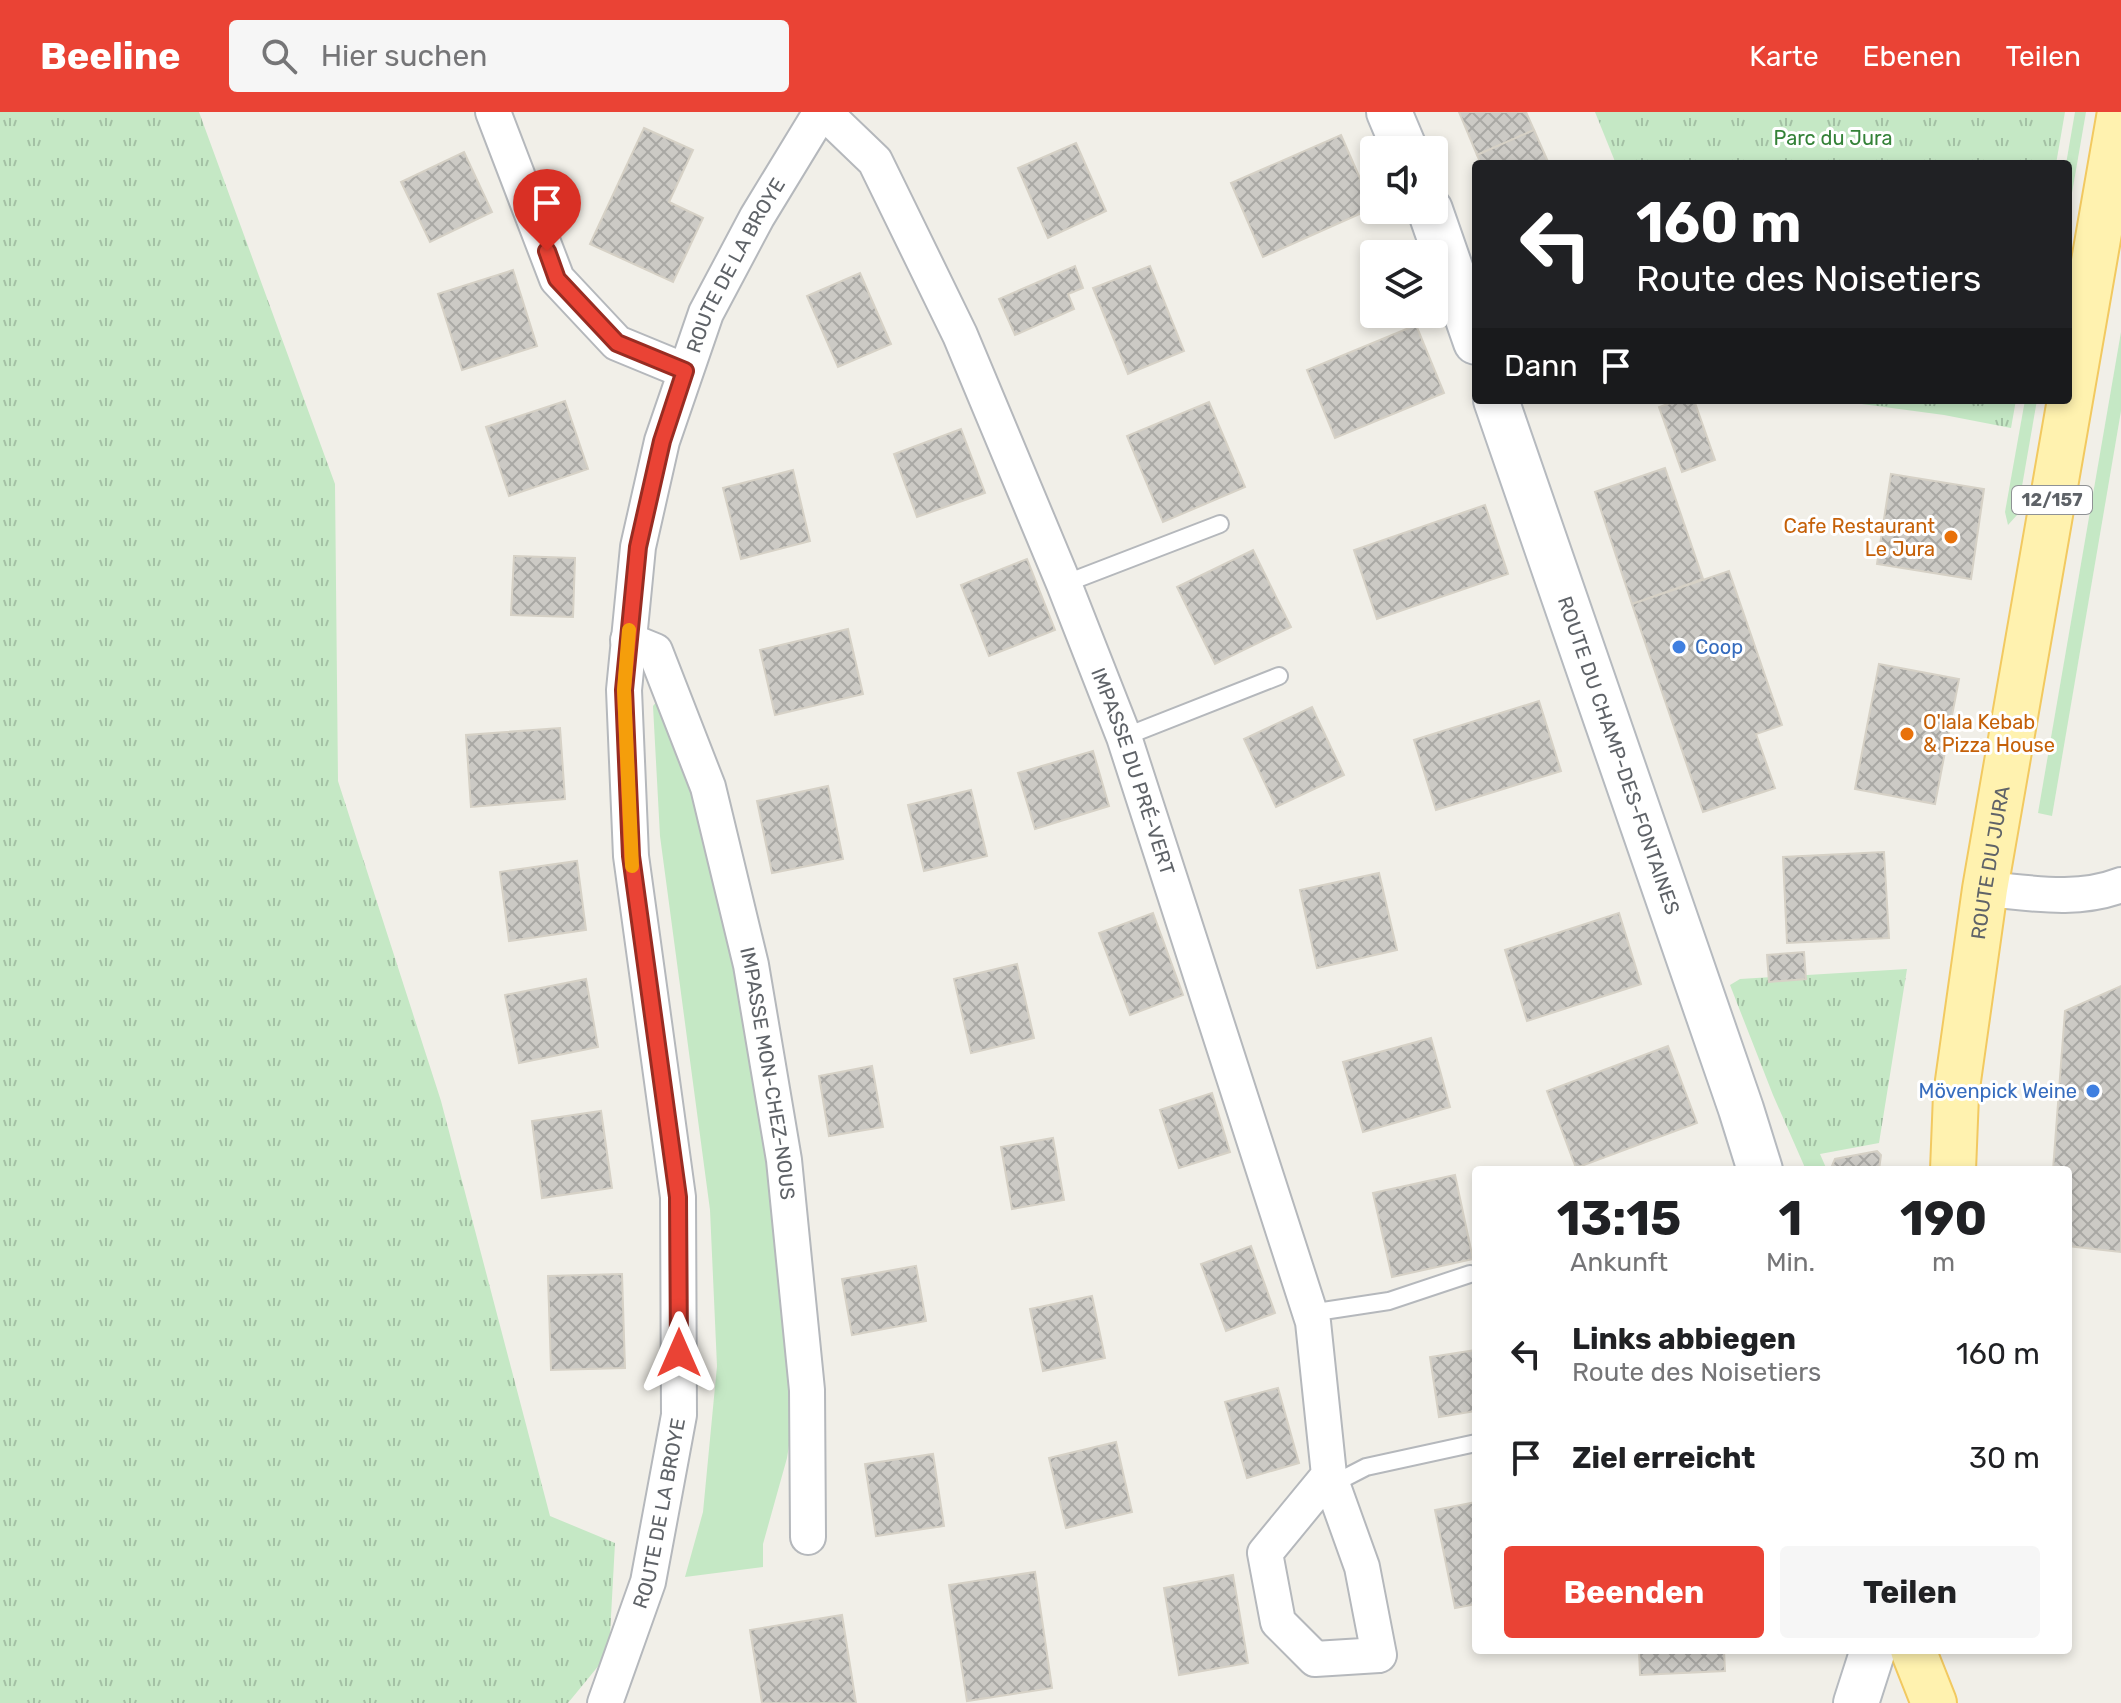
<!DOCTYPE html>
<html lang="de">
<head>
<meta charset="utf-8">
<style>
	body { margin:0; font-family:Rubik,sans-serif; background:#f6f6f6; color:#202124; height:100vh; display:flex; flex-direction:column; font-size:30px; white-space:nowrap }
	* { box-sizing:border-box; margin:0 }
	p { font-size:26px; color:#757577 }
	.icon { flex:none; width:44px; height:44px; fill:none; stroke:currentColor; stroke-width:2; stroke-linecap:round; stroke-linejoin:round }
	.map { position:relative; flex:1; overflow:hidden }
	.panel { position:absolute; left:1472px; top:1054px; width:600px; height:488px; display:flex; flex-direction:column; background:#fff; border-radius:8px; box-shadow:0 4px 12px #0003 }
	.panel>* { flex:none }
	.hud { position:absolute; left:1472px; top:48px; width:600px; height:244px; border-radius:8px; box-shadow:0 4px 12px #0003; background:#202124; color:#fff; overflow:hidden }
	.fabs { position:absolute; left:1360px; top:24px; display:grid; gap:16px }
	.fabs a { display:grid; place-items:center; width:88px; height:88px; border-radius:8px; background:#fff; box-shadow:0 4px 12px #0003; font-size:40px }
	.pin { position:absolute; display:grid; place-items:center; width:68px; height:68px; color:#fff; margin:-82px -34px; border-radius:50% 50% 50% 0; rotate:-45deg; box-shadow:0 0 8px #0007 }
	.pin .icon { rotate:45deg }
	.me { position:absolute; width:88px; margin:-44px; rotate:0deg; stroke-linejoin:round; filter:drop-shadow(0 0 6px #0008) }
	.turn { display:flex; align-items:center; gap:28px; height:168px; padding:0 32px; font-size:36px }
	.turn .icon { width:104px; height:104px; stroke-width:2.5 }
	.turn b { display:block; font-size:56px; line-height:68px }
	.then { display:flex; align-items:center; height:76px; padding:0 32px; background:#0003; gap:16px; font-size:30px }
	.eta { display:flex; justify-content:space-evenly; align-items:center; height:136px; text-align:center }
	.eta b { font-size:48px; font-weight:700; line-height:56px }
	.action { display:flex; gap:16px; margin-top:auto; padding:16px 32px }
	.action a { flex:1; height:92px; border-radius:8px; background:#ea4335; color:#fff; font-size:32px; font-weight:700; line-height:92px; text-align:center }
	.action a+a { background:#f6f6f6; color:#202124 }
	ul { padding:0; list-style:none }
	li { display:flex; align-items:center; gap:24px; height:104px; padding:0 32px }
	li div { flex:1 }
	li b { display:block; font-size:30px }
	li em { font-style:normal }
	header { display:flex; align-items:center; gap:48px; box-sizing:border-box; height:112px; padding:0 40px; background:#ea4335; color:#fff }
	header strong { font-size:38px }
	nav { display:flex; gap:44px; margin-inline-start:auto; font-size:28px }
	.search { width:560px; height:72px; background:#f6f6f6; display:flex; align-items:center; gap:20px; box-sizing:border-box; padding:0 28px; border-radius:8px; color:#757577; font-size:30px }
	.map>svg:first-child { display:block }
	.grass { fill:#c5e8c5 }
	.park { fill:url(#park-tufts) }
	.building { fill:url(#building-cross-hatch); stroke:#d6d1c6; stroke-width:2 }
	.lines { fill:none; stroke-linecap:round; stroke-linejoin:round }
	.lane-casing { stroke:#b5b8bc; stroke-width:20 }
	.street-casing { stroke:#b5b8bc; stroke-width:38 }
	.secondary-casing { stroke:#b6babf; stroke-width:48 }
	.primary-casing { stroke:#f2c960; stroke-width:48 }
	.lane { stroke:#fff; stroke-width:16 }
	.street { stroke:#fff; stroke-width:34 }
	.secondary { stroke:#fff; stroke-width:44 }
	.primary { stroke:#fff2af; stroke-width:44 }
	.route-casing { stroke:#982c22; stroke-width:20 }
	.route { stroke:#ea4335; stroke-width:14 }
	.slow { stroke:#f59e0b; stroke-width:14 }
	.food-dot { fill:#e8710a; stroke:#fff; stroke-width:3 }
	.shop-dot { fill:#3f7fe0; stroke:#fff; stroke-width:3 }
	.labels { text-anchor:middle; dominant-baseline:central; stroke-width:6; stroke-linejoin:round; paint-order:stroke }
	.shield { fill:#fff; stroke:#8f9295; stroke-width:2 }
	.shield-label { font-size:18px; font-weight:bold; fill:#5f6368 }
	.park-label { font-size:20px; fill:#348238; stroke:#fff }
	.street-label { font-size:20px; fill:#5f6368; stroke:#fff }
	.food-label { font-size:20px; fill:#c56008; stroke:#fff; text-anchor:end }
	.shop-label { font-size:20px; fill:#366cbe; stroke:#fff; text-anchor:start }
</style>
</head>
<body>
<header>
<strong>Beeline</strong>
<div class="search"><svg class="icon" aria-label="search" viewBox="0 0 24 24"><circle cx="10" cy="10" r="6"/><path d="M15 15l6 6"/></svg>Hier suchen</div>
<nav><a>Karte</a><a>Ebenen</a><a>Teilen</a></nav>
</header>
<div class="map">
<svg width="2121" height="1591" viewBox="0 0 2121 1591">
	<defs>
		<pattern id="park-tufts" width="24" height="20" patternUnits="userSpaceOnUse" patternTransform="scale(2)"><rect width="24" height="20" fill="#c5e8c5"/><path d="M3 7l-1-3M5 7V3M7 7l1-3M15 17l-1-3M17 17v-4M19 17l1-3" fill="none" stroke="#a3c0a4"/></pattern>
		<pattern id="building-cross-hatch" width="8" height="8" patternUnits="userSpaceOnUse" patternTransform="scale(2)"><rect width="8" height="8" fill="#cccac5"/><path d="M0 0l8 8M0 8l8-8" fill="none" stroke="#a9a8a4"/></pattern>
	</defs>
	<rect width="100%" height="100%" fill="#f1efe8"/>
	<g class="grass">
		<polygon points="2075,0 2086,0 2068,104 2066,52"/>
		<polygon points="2121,220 2121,299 2052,704 2038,701"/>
		<polygon points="2025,288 2037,288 2017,403 2008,413 2005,400"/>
		<polygon points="657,589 694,679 738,854 771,1050 795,1296 787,1346 763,1432 763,1455 685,1465 703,1400 717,1254 710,1098 660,724 653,594"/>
	</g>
	<g class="park">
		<polygon points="0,0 199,0 335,372 338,669 441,989 550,1404 615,1431 609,1541 568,1591 0,1591"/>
		<polygon points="1595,0 2065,0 2056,52 1616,52"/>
		<polygon points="1832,288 2016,288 2011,316 1944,303"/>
		<polygon points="1907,857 1879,1031 1820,1042 1827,1058 1806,1058 1773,983 1730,873 1740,867"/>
	</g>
	<g class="building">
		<polygon points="1459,0 1526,0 1534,18 1477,43"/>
		<polygon points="644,16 693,38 669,90 703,106 673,170 590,132"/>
		<polygon points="1534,18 1549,52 1481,52 1477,43"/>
		<polygon points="1341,23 1373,96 1263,145 1231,71"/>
		<polygon points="1076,31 1106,99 1048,126 1018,56"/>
		<polygon points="464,40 492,100 430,130 401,70"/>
		<polygon points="1075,154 1083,176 1068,182 1074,197 1015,223 999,187"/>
		<polygon points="1150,154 1184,239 1128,262 1093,176"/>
		<polygon points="513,158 537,234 462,258 438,182"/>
		<polygon points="860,161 891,232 838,255 807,184"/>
		<polygon points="1416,213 1444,281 1335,326 1307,258"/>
		<polygon points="1679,288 1694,288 1715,348 1682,360 1659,295"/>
		<polygon points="565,289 588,357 509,384 486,315"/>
		<polygon points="1209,290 1245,375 1163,410 1127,324"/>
		<polygon points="961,317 985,381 917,405 894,342"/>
		<polygon points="1665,356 1703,467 1632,492 1595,380"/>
		<polygon points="793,358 810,429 741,447 723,376"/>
		<polygon points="1891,362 1984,377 1971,467 1877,452"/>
		<polygon points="1485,393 1508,462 1377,507 1354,438"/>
		<polygon points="1253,438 1291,515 1215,552 1177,475"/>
		<polygon points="514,444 575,446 573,505 511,503"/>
		<polygon points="1027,447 1055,518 989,544 961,473"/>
		<polygon points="1729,459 1782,613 1756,622 1775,676 1703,700 1632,492"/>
		<polygon points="848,517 863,582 775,603 760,538"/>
		<polygon points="1879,552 1959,567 1935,692 1855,677"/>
		<polygon points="1539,589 1561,659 1436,698 1414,628"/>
		<polygon points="1312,595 1344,663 1276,695 1244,627"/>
		<polygon points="560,616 565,687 471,695 466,623"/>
		<polygon points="1093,639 1109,694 1035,717 1018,661"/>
		<polygon points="828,674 843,747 772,761 757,689"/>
		<polygon points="971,678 987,744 924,759 908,693"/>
		<polygon points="1884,740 1889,826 1787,831 1783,745"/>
		<polygon points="577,749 586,818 509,829 500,760"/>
		<polygon points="1379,761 1397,838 1317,856 1300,778"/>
		<polygon points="1153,801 1183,883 1130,903 1099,821"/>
		<polygon points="1619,801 1641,872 1527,909 1505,838"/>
		<polygon points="1804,840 1806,867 1769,870 1767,843"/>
		<polygon points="1017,852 1034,926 971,941 954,867"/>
		<polygon points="586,867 598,935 519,951 505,883"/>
		<polygon points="2121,874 2121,1140 2068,1134 2068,1058 2053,1058 2065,899"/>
		<polygon points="1431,926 1450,995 1363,1020 1343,950"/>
		<polygon points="1668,934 1697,1011 1576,1056 1547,979"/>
		<polygon points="872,954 883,1015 829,1024 819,964"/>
		<polygon points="1212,981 1230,1040 1179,1056 1160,998"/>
		<polygon points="601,999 612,1076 542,1086 532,1009"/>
		<polygon points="1053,1026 1064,1088 1012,1097 1001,1035"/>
		<polygon points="1877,1039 1881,1043 1879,1058 1834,1058 1832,1054 1835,1047"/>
		<polygon points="1455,1063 1473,1147 1392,1165 1373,1081"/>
		<polygon points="1251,1134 1275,1201 1226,1219 1201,1152"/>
		<polygon points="916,1154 926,1209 852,1223 842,1167"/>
		<polygon points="622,1162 625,1256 551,1258 548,1164"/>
		<polygon points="1092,1184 1105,1246 1043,1259 1030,1197"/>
		<polygon points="1476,1238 1476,1299 1439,1305 1430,1245"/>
		<polygon points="1278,1276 1299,1351 1247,1366 1225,1290"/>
		<polygon points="1116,1330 1132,1400 1066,1416 1049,1346"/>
		<polygon points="933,1342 944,1414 876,1424 865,1352"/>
		<polygon points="1476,1390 1476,1492 1455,1496 1435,1398"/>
		<polygon points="1035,1460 1052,1576 967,1589 949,1473"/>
		<polygon points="1233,1463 1248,1551 1179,1563 1164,1476"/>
		<polygon points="842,1503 856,1591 762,1591 750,1518"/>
		<polygon points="1639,1538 1724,1538 1725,1559 1640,1563"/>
	</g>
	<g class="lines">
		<g class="lane-casing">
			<g id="lane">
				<polyline points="1064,472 1220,412"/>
				<polyline points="1124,625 1279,564"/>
				<polyline points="1310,1201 1389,1189 1470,1162"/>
				<polyline points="1333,1372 1366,1355 1476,1331"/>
			</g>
		</g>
		<g class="street-casing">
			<g id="street">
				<polyline points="493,0 557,167 617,231 685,259"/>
				<path id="s1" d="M824 0 875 49 960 223 1064 472 1124 625 1313 1210 1329 1363 1362 1455 1379 1543 1315 1547 1278 1510 1265 1441 1329 1363"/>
				<path id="s2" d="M628 528 655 539 708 675 751 853 784 1048 807 1278 808 1425"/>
				<path d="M1985 777C2031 781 2077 790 2121 773"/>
				<path id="s3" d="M605 1591 648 1470 679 1303 678 1085 631 744 624 578 638 435 662 329 706 201 757 105 821 0"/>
			</g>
		</g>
		<g class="secondary-casing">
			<g id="secondary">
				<polyline points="1389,0 1405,38"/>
				<polyline points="1430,98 1476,230"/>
				<path id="s4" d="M1496 288 1741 997 1760 1058"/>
				<polyline points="1856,1591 1873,1538"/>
			</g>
		</g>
		<g class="primary-casing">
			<g id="primary">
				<path id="s5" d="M1953 1058 1956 983 1985 777 2120 0"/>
				<polyline points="1913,1538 1934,1591"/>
			</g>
		</g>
		<use href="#lane" class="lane"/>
		<use href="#street" class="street"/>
		<use href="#secondary" class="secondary"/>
		<use href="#primary" class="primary"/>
	</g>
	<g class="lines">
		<g class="route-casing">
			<polyline id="route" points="547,139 557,167 617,231 685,259 662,329 638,435 624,578 631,744 678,1085 679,1241"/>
		</g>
		<use href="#route" class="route"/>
		<polyline class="slow" points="629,518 624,578 632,754"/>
	</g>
	<g class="food-dot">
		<circle cx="1951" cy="425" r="8"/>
		<circle cx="1907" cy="622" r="8"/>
	</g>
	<g class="shop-dot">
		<circle cx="1679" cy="535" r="8"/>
		<circle cx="2093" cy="979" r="8"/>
	</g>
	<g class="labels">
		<rect class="shield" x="2012" y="374" width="80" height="28" rx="6"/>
		<g class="shield-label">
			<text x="2052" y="388">12/157</text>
		</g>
		<g class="park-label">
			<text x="1833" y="26">Parc du Jura</text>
		</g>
		<g class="street-label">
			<text stroke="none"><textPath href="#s3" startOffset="1470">ROUTE DE LA BROYE</textPath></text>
			<text stroke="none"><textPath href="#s4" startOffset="376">ROUTE DU CHAMP-DES-FONTAINES</textPath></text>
			<text stroke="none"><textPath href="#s1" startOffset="734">IMPASSE DU PRÉ-VERT</textPath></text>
			<text stroke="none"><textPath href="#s5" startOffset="310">ROUTE DU JURA</textPath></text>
			<text stroke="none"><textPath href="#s2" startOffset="468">IMPASSE MON-CHEZ-NOUS</textPath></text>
			<text stroke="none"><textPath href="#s3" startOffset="198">ROUTE DE LA BROYE</textPath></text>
		</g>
		<g class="food-label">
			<text x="1935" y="414">Cafe Restaurant<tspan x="1935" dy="23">Le Jura</tspan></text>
			<text x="1923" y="610" text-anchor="start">O'lala Kebab<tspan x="1923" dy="23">&amp; Pizza House</tspan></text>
		</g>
		<g class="shop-label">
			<text x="1695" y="535">Coop</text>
			<text x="2077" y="979" text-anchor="end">Mövenpick Weine</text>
		</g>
	</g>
</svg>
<div class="fabs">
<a><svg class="icon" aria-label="sound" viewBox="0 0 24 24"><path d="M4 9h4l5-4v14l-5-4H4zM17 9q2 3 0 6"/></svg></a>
<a><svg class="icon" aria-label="layers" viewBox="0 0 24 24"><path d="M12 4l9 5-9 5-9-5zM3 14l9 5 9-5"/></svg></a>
</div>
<div class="pin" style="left:547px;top:139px;background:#d93025"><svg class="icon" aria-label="arrive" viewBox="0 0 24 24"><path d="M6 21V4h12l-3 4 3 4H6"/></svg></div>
<svg class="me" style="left:679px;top:1241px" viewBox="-20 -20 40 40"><path d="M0-17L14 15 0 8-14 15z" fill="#ea4335" stroke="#fff" stroke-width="4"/></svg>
<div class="hud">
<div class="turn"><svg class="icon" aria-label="left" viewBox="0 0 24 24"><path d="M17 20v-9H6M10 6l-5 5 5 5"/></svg><div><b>160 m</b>Route des Noisetiers</div></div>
<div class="then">Dann<svg class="icon" aria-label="arrive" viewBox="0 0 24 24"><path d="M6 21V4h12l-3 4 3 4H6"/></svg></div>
</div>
<section class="panel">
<div class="eta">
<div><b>13:15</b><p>Ankunft</p></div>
<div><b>1</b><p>Min.</p></div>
<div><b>190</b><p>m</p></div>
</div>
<ul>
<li><svg class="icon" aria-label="left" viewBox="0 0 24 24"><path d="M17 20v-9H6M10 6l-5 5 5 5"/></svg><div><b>Links abbiegen</b><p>Route des Noisetiers</p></div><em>160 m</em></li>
<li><svg class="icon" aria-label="arrive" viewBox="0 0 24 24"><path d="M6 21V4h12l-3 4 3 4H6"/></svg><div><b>Ziel erreicht</b></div><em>30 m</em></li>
</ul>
<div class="action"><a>Beenden</a><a>Teilen</a></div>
</section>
</div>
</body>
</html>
